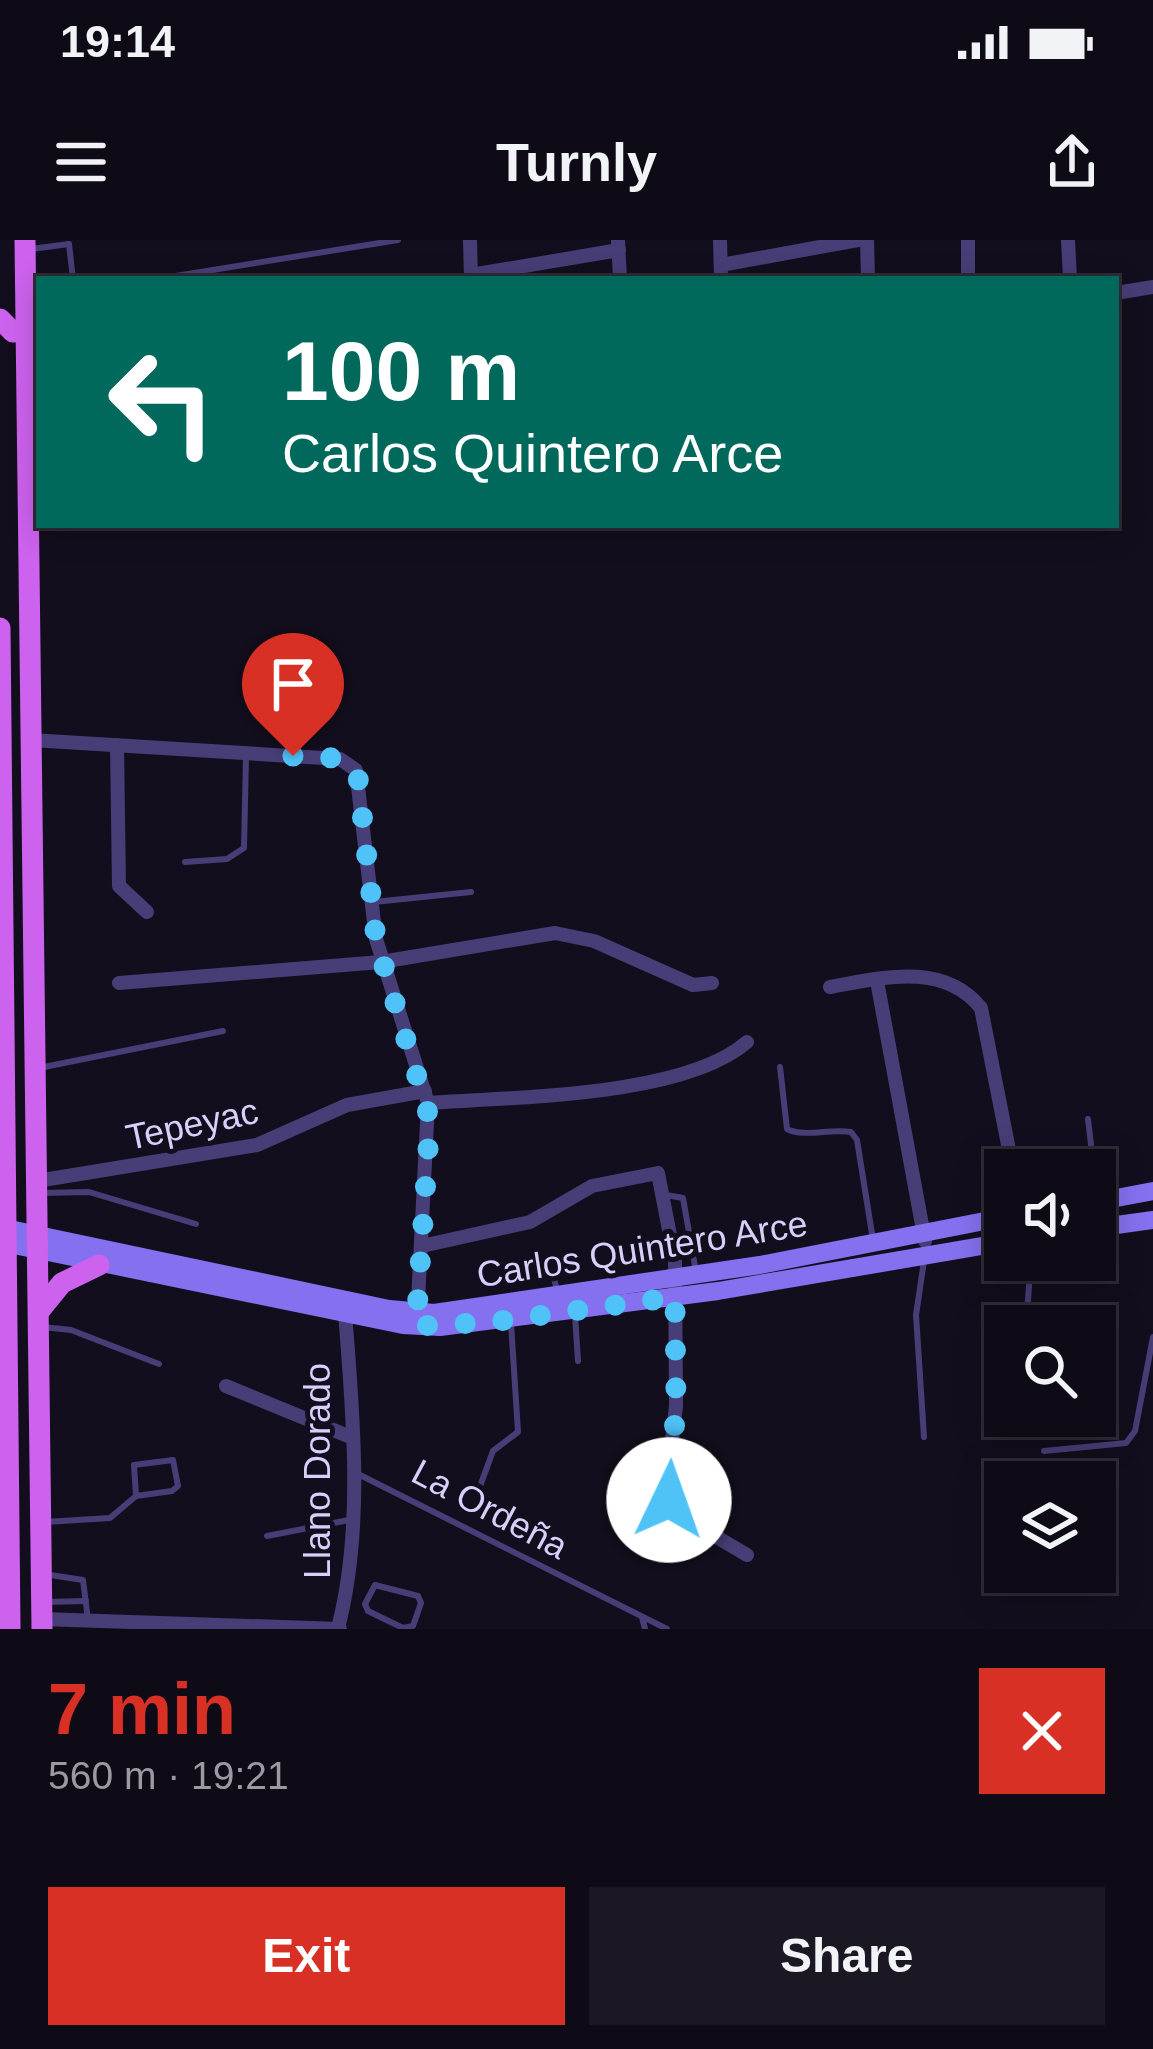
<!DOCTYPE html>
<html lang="en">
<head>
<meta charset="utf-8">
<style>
	body { margin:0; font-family:Helvetica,sans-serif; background:#1c1823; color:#f1f3f6; height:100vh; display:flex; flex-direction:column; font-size:45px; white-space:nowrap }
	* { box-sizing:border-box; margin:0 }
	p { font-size:39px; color:#9b9aa1 }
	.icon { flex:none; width:66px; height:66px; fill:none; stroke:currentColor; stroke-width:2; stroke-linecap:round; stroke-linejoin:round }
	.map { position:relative; height:1389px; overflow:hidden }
	.panel { display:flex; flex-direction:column; background:#0e0a16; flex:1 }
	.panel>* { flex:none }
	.banner { position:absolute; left:36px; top:36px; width:1083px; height:252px; border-radius:0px; box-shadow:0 6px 30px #0003,0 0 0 3px #2e2b35; background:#00695c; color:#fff; overflow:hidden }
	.controls { position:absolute; left:984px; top:909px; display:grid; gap:24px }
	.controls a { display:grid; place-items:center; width:132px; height:132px; border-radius:0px; background:#0e0a16; box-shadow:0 6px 30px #0003,0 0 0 3px #2e2b35; font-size:60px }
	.pin { position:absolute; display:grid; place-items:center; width:102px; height:102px; color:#fff; margin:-123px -51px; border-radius:50% 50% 50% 0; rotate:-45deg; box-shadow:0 0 12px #0007 }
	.pin .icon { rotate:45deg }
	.me { position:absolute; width:132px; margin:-66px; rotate:3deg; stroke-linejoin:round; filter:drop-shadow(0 0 9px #0008) }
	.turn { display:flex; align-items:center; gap:42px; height:252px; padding:0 48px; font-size:54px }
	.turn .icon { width:156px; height:156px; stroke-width:2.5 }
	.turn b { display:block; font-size:84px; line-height:102px }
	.round { display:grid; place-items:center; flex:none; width:126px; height:126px; border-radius:0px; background:#1c1823 }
	.summary { display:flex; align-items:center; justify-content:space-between; height:204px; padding:0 48px }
	h1 { font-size:72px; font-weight:700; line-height:90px; color:#d93025 }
	.cta { display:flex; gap:24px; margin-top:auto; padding:24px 48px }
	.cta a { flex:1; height:138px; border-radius:0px; background:#d93025; color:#fff; font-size:48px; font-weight:700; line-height:138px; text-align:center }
	.cta a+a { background:#1c1823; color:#f1f3f6 }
	.status { display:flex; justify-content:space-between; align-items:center; height:84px; padding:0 60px; background:#0e0a16; direction:ltr }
	.status svg { height:33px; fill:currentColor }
	header { display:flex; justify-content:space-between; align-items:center; height:156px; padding:0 48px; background:#0e0a16; font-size:54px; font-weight:700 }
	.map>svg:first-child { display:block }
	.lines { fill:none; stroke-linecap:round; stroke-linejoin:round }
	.lane { stroke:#483e77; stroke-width:6 }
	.street { stroke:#483e77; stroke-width:14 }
	.secondary { stroke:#8571f0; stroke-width:18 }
	.primary { stroke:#cd62ee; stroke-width:21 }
	.route { stroke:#4fc3f7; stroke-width:21; stroke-dasharray:0 37.8 }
	.labels { text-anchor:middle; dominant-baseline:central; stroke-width:10; stroke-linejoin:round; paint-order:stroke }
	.street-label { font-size:36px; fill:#dacffa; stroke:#130e1d }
</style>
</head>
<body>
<div class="status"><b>19:14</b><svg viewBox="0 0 49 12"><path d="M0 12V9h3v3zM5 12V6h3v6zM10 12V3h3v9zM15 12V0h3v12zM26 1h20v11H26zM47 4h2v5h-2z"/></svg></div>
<header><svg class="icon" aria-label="menu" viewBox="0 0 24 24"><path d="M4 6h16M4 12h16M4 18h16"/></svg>Turnly<svg class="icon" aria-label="share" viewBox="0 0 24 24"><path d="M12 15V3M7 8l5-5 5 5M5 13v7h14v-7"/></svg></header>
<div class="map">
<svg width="1153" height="1389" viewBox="0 0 1153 1389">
	<rect width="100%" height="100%" fill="#130e1d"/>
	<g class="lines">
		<g class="lane">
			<polyline points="69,4 73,39"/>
			<polyline points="31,9 69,4"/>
			<polyline points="157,39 398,0"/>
			<polyline points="185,622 227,619 244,608 246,517"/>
			<polyline points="374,662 471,652"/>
			<path d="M780 827 787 889C805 898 830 888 851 892L857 900 873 1000"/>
			<polyline points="39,828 223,791"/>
			<polyline points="1088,879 1094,930"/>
			<polyline points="1095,937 1097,958"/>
			<polyline points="41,953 89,952 196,984"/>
			<polyline points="666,955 683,958 696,1032"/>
			<polyline points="924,1021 916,1075 924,1197"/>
			<polyline points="508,1036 552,1031 558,1054"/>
			<polyline points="575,1075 578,1121"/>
			<polyline points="1026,1086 1031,1020"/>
			<polyline points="43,1087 71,1090 159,1124"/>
			<polyline points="1044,1211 1126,1203 1135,1191 1153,1097"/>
			<polyline points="356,1233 667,1389"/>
			<polyline points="479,1249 493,1211 518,1192 511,1083"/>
			<polyline points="45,1282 110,1278 136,1256 172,1251 178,1246 173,1220 134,1225 136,1256"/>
			<polyline points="267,1296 349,1280"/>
			<polyline points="44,1334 83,1340 88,1380"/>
			<polygon points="375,1345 418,1356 421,1363 413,1386 403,1388 368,1371 365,1364"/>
			<polyline points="46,1362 86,1361"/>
			<polyline points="642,1377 645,1389"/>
		</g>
		<g class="street">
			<polyline points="470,0 471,39"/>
			<polyline points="618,0 620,39"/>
			<polyline points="720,0 721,39"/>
			<polyline points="867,0 868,39"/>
			<polyline points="968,0 968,39"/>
			<polyline points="1068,0 1070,39"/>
			<polyline points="721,25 858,0"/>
			<polyline points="471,35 619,10"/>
			<polyline points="1116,53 1153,47"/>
			<polyline points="31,500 340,519 356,530 376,699 428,863 417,1081"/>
			<polyline points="117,505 119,646 147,672"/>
			<polyline points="877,741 925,1001"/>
			<polyline points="119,743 381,722 555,693 594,701 693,745 712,743"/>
			<path d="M830 747C881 738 943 721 981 768L1013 930"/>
			<path d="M428 863C513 857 684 857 747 802"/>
			<polyline points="37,941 257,905 347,865 425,851"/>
			<polyline points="422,1006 530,982 592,946 658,933 675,1021 676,1166 666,1251 676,1273 747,1315"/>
			<polyline points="226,1146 353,1198"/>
			<polyline points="42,1379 340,1389"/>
			<path d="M338 1388C364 1288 353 1175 345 1073"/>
		</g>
		<g class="secondary">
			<polyline points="1095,962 1153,951"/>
			<polyline points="0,987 389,1069 434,1073 760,1025 1005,977"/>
			<polyline points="1095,988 1153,980"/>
			<polyline points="0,1002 403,1085 440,1087 718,1051 1005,1002"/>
		</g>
		<g class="primary">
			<polyline points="25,0 42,1389"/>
			<polyline points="0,79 13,92 26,91"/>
			<polyline points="0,388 10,1389"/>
			<polyline points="40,1070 62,1043 99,1025"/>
		</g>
	</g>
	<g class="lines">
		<path class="route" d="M293 516C317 518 348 512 358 537L376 699 430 880 416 1086 492 1082 675 1057 676 1166 669 1260"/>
	</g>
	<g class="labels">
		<g class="street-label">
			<text transform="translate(192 884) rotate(-12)">Tepeyac</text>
			<text transform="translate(642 1009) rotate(-9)">Carlos Quintero Arce</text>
			<text transform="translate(317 1231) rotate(-90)">Llano Dorado</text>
			<text transform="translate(490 1269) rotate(28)">La Ordeña</text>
		</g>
	</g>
</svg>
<div class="controls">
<a><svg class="icon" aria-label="sound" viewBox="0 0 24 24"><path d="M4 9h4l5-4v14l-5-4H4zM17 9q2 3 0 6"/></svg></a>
<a><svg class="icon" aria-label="search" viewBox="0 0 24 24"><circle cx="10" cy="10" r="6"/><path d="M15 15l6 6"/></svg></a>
<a><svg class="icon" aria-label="layers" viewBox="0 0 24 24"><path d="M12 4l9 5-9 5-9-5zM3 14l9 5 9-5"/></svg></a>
</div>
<div class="pin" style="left:293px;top:516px;background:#d93025"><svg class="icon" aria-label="arrive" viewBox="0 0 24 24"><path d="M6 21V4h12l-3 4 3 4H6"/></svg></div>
<svg class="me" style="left:669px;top:1260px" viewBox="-20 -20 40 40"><circle r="19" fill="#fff"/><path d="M0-13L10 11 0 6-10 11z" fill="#4fc3f7"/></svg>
<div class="banner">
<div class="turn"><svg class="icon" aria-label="left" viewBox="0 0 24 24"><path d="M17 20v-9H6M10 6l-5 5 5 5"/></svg><div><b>100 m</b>Carlos Quintero Arce</div></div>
</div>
</div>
<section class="panel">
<div class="summary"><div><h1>7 min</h1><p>560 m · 19:21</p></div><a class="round" style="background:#d93025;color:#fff"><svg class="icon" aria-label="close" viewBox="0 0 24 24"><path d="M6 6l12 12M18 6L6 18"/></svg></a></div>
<div class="cta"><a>Exit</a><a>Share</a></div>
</section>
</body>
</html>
